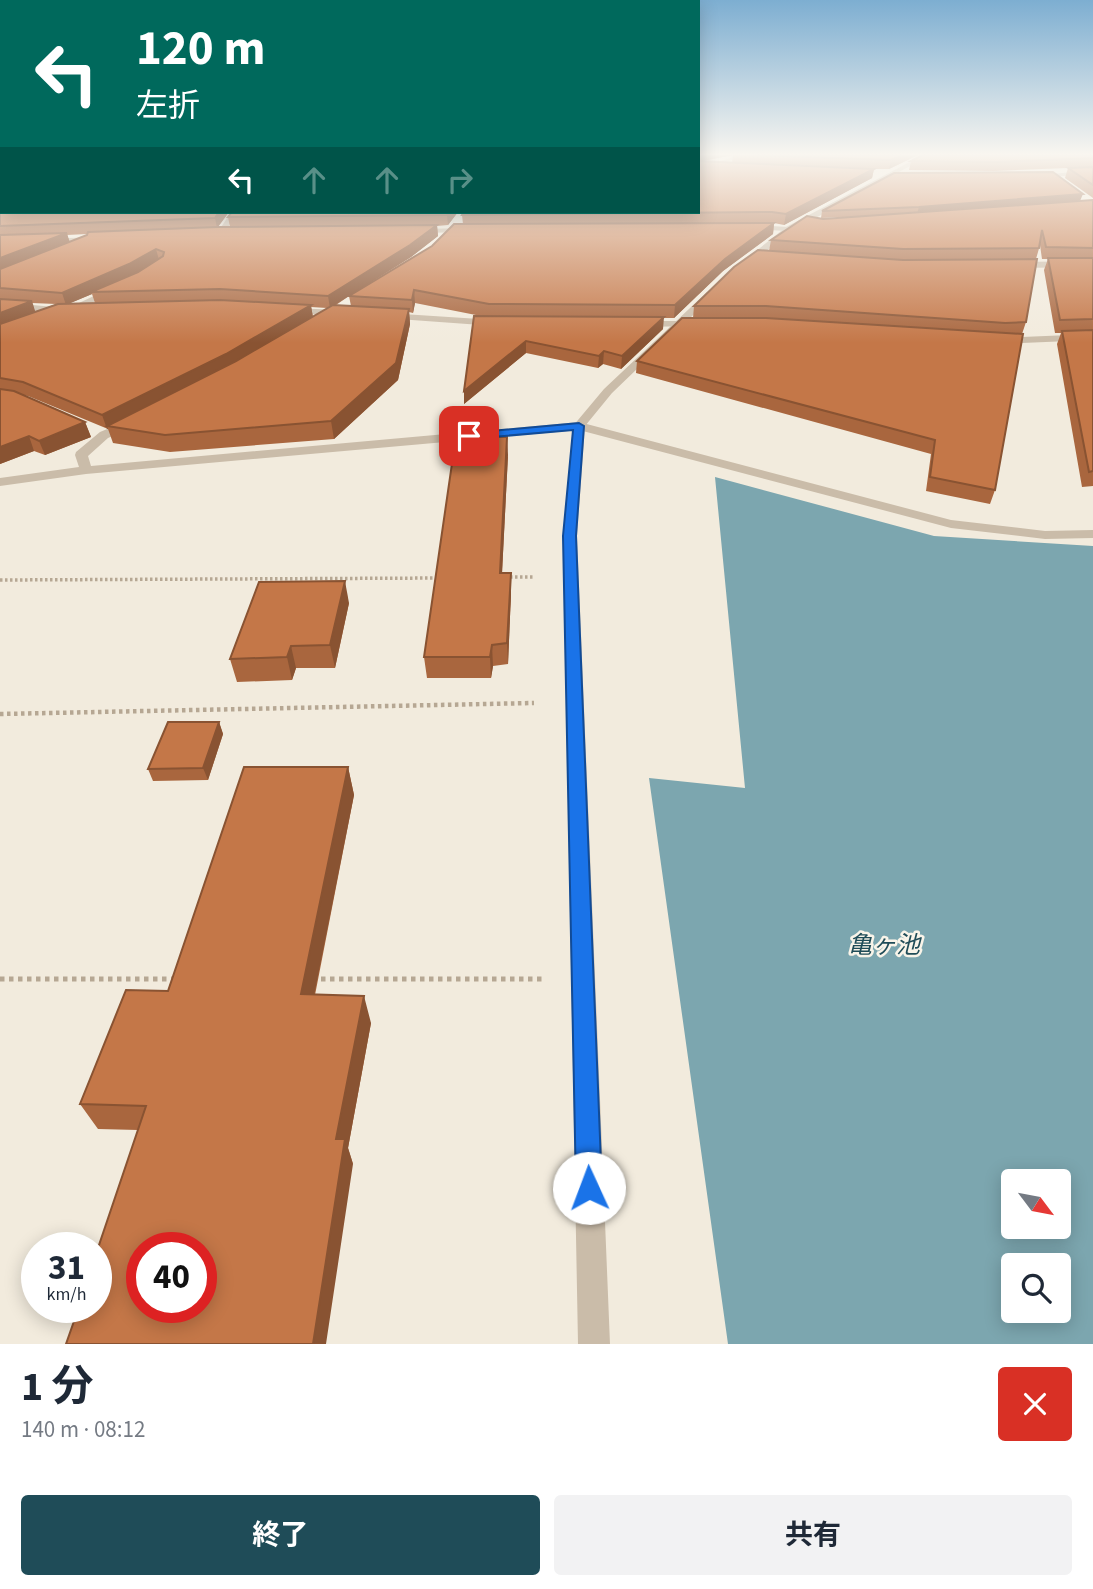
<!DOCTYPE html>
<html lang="ja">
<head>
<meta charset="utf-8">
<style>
	body { margin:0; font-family:"Source Sans 3","Noto Sans JP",sans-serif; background:#f2f2f3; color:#1f2937; height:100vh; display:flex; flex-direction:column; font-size:26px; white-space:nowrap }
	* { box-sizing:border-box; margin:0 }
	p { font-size:23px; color:#747a83 }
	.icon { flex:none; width:38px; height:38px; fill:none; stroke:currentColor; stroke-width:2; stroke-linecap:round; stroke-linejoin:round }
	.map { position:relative; height:1344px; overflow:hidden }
	.side { display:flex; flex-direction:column; background:#fff; flex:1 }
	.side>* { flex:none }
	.guide { position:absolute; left:0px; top:0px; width:700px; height:214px; box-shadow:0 4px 18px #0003; background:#00695c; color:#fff; overflow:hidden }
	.needle { width:46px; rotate:122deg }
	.fabs { position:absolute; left:1001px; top:1169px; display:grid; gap:14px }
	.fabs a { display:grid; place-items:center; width:70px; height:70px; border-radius:7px; background:#fff; box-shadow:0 4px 18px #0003; font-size:35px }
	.speed { position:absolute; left:21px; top:1232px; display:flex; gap:14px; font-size:35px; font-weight:700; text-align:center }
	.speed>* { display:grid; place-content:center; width:91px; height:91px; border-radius:50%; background:#fff; box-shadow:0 4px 18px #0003; line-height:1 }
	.speed small { font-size:18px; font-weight:400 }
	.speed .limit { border:10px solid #d22; background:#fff; color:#111 }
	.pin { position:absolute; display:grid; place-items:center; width:60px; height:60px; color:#fff; margin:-30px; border-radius:14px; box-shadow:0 4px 10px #0006 }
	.me { position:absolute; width:77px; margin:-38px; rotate:358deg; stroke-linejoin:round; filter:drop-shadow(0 0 5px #0008) }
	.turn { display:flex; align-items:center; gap:24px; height:147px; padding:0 21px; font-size:32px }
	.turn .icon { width:91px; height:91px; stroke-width:2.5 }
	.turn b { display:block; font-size:49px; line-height:60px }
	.lanes { display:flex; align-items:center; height:66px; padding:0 21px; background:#0003; justify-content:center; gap:35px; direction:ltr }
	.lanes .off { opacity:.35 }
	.round { display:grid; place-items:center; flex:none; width:74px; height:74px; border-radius:7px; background:#f2f2f3 }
	.overview { display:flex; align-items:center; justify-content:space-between; height:119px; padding:0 21px }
	h1 { font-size:42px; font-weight:700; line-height:52px }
	.cta { display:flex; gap:14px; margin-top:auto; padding:14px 21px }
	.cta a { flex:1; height:80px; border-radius:7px; background:#1f4c58; color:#fff; font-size:28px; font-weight:700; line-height:80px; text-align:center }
	.cta a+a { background:#f2f2f3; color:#1f2937 }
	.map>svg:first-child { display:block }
	.water { fill:#7ca6af; fill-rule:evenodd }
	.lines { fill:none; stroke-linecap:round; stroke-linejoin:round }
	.path-far2 { stroke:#b6a793; stroke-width:3.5; stroke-dasharray:2.5 2.5; stroke-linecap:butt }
	.path-far1 { stroke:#b6a793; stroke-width:4.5; stroke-dasharray:3.5 3.5; stroke-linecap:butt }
	.path { stroke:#b6a793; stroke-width:5; stroke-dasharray:4.5 4.5; stroke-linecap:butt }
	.service { fill:#cabca9; fill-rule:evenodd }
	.minor { fill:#cabca9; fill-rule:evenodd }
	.tertiary { fill:#cabca9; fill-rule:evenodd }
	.wall { fill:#a9663e; fill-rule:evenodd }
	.shaded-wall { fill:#895332 }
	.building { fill:#c47748; stroke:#895332; stroke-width:2; fill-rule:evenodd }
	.route { fill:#1a73e8; stroke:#114b97; stroke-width:2 }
	.labels { text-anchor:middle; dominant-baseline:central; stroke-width:5; stroke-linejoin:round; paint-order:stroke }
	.near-water-label { font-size:24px; font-style:italic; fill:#1f4c58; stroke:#f9f4e9 }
</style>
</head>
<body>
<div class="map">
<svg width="1093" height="1344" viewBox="0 0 1093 1344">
	<rect width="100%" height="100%" fill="#f2ebdd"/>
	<path class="water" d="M715 477 934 536 1093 546V1344H728L649 778 745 788ZM1013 1181H1059V1227H1013ZM1013 1265H1059V1311H1013Z"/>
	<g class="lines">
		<g class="path-far2">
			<polyline points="505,577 535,577"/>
			<polyline points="0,580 440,578"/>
		</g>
		<polyline class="path-far1" points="0,714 534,703"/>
		<g class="path">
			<polyline points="0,979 178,979"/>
			<polyline points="312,979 542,979"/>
		</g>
		<g class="service">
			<polygon points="231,212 239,212 222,235 216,235"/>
			<polygon points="115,286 120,289 118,291 70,313 62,311"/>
		</g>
		<g class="minor">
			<polygon points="740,155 748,155 707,168 704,166"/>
			<polygon points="752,225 789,227 793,229 789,231 749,229"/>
			<polygon points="472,228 475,232 413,233 409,231 413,229"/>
			<polygon points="101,237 98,241 0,244 0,240"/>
			<polygon points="1093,261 1093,267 1013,268 1009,265 1013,262"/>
			<polygon points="0,302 65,308 70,311 65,314 0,308"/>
			<polygon points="286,308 345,310 350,313 345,316 289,313 284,310"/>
			<polygon points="387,313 495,320 500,323 495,326 384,318 384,314"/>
			<polygon points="695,321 700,324 699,326 639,327 634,324 639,321"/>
			<polygon points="1093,334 1093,340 999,344 994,341 999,338"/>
			<polygon points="129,420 133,421 133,427 108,438 88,456 91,466 579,422 951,520 1045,531 1093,530 1093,538 1045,539 951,528 579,430 86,474 0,486 0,478 79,467 75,455 76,452 100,432"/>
		</g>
		<g class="tertiary">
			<polygon points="923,155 930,155 792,231 747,266 740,264 786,227"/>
			<polygon points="1093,170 1093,174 1034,178 1031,176"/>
			<polygon points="707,292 715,294 612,393 585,426 577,536 610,1344 578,1344 563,536 573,426 604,389"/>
		</g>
	</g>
	<g class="wall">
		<path d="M698 155H918L889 169H874L872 178 784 225 774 223 773 234 723 271 674 318H663V329L621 369 603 364 598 368 526 353 464 404 481 316 415 303 413 313 409 312 410 324 398 380 334 439 170 452 113 443 108 429 28 396 21 395 85 422 91 437 45 455 34 451 0 464V184L229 212 218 227H230L228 217 232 212H458L448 225 437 226 438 236 411 257 352 294 432 246 463 224 462 215ZM733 155 732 163 700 161ZM87 234V235L70 242 67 235ZM92 294 95 303H70ZM349 296 351 306 336 305ZM32 303 56 304 35 312ZM311 307 327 308 313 317Z"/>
		<polygon points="1093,155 1093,198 1065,178 1068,168 994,171 909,170 911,161"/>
		<polygon points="1080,200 1093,200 1093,486 1082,487 1057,344 1061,333 1055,333 1044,270 1048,259 1042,259 1040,245 1036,259 1026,322 1022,334 995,490 990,504 926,491 931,454 636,373 637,361 693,318 694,306 769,251 771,240 823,219 847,217 821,218 822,211"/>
		<polygon points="508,455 502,573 511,573 511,593 508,664 493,666 491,678 427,678 424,657"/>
		<polygon points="349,603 335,668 296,668 292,680 237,682 230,659"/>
		<polygon points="219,722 223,734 208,780 153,781 148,769"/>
		<polygon points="348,767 354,795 315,995 371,1023 348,1148 353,1164 138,1130 98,1129 80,1104 168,991"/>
	</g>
	<g class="shaded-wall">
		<polygon points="698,155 733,155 698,162"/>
		<polygon points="902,155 918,155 889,169 891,160"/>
		<polygon points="874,169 872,178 784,225 786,214"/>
		<polygon points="1083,194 1080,201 917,214 919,207"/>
		<polygon points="219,212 229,212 217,228 215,218"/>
		<polygon points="449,212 458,212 448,225 447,215"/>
		<polygon points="774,223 773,234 723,271 674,318 675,305 725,259"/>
		<polygon points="437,225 438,236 411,257 330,308 328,296"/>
		<polygon points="67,233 70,244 0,271 0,258"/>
		<polygon points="156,249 159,260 133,276 91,292 92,294 66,305 62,293"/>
		<polygon points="414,290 415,303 413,313 412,300"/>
		<polygon points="32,301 36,314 0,327 0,313"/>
		<polygon points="311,305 313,318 229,368 107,426 108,429 107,429 102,415"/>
		<polygon points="409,309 410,324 398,380 334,439 331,421"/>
		<polygon points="664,317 663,329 621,369 622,356"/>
		<polygon points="526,341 526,353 464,404 464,391"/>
		<polygon points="604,351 603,364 598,368 599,356"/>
		<polygon points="85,422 91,437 45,455 39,441"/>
		<polygon points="29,436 34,451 0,464 0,447"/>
		<polygon points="507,437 508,455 501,593 500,573"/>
		<polygon points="511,573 511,593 508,664 507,643"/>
		<polygon points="345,581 349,603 335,668 330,645"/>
		<polygon points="492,645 493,666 491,678 490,657"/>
		<polygon points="291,646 296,668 292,680 287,657"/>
		<polygon points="219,722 223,734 208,780 203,768"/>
		<polygon points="348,767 354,795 309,1021 301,994"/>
		<polygon points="364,996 371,1023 348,1148 353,1164 326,1344 313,1344 336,1139"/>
	</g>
	<g class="building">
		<polygon points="757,155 902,155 891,160"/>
		<polygon points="922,155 1093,155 1093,158 997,162 911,161"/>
		<polygon points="698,159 699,161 874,169 786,214 772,212 462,215 464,212 698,212"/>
		<polygon points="1093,167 1093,185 1068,168"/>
		<polygon points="2,171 2,212 219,212 215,218 0,226 0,172"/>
		<polygon points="1053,172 1083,194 919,207 822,211 894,173"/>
		<polygon points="1093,200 1093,248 1046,247 1042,230 1039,248 903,249 771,240 807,216 823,219"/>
		<polygon points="232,212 449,212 447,215 228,217"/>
		<polygon points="774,223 725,259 675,305 489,304 414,290 412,300 349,296 432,246 454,224"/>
		<polygon points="437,225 410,245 328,296 220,289 91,292 138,272 163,256 164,252 156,249 129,264 62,293 0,288 0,269 87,235 88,232 217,227"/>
		<polygon points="67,233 0,258 0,235"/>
		<polygon points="758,250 903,260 1037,259 1026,322 1005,323 766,306 694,306 734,267"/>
		<polygon points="1048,258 1093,258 1093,319 1060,320"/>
		<polygon points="0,299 32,301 0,313"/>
		<polygon points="220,300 311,305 226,354 102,415 23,382 0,378 0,324 58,304"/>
		<polygon points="333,305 409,309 396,363 331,421 165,435 107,426 236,361"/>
		<polygon points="474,316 664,317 622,356 604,351 599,356 526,341 464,391"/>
		<polygon points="682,318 766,318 1023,334 995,490 930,477 935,440 637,361"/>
		<polygon points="1093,330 1093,471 1089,472 1062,331"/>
		<polygon points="0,389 14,391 85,422 39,441 29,436 0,447"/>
		<polygon points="456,436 507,437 500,573 511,573 507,643 492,645 490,657 424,657"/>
		<polygon points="345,581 330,645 291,646 287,657 230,659 259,582"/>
		<polygon points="168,722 219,722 203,768 148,769"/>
		<path d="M244 767H348L301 994 364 996 336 1139H345L313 1344H66L79 1307H96V1254L146 1106 80 1104 126 990 168 991ZM142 1248H201V1307H142Z"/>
	</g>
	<linearGradient id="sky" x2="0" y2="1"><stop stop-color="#7daed1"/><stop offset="0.45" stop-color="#f9f6f0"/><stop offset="1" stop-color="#f9f6f0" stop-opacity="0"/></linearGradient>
	<rect width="1093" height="343" fill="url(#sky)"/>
	<polygon class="route" points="579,423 584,426 576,536 602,1188 598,1197 589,1201 580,1197 576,1188 563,536 573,430 469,439 463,436 469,433"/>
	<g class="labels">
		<g class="near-water-label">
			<text x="884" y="945">亀ヶ池</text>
		</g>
	</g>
</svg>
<div class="fabs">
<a><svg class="needle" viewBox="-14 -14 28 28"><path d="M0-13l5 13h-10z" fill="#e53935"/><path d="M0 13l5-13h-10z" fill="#747a83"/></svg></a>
<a><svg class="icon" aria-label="search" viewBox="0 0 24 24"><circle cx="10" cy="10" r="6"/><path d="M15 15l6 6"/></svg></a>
</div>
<div class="speed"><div>31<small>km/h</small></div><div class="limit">40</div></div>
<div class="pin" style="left:469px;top:436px;background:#d93025"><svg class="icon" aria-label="arrive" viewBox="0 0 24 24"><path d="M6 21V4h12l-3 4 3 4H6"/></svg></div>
<svg class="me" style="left:589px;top:1188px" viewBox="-20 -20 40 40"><circle r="19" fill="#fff"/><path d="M0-13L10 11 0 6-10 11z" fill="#1a73e8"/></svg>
<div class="guide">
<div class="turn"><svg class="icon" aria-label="left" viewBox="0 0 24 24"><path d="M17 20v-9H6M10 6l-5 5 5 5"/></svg><div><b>120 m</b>左折</div></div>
<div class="lanes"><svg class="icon" aria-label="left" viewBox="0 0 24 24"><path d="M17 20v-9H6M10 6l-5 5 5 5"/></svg><svg class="icon off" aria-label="ahead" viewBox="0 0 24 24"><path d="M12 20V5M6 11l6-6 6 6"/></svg><svg class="icon off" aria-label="ahead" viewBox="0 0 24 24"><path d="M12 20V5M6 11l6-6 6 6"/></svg><svg class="icon off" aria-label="right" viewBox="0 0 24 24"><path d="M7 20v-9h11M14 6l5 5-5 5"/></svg></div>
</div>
</div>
<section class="side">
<div class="overview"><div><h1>1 分</h1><p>140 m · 08:12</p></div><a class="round" style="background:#d93025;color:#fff"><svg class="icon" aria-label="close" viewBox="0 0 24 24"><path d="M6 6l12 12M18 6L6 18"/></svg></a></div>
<div class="cta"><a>終了</a><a>共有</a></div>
</section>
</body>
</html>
